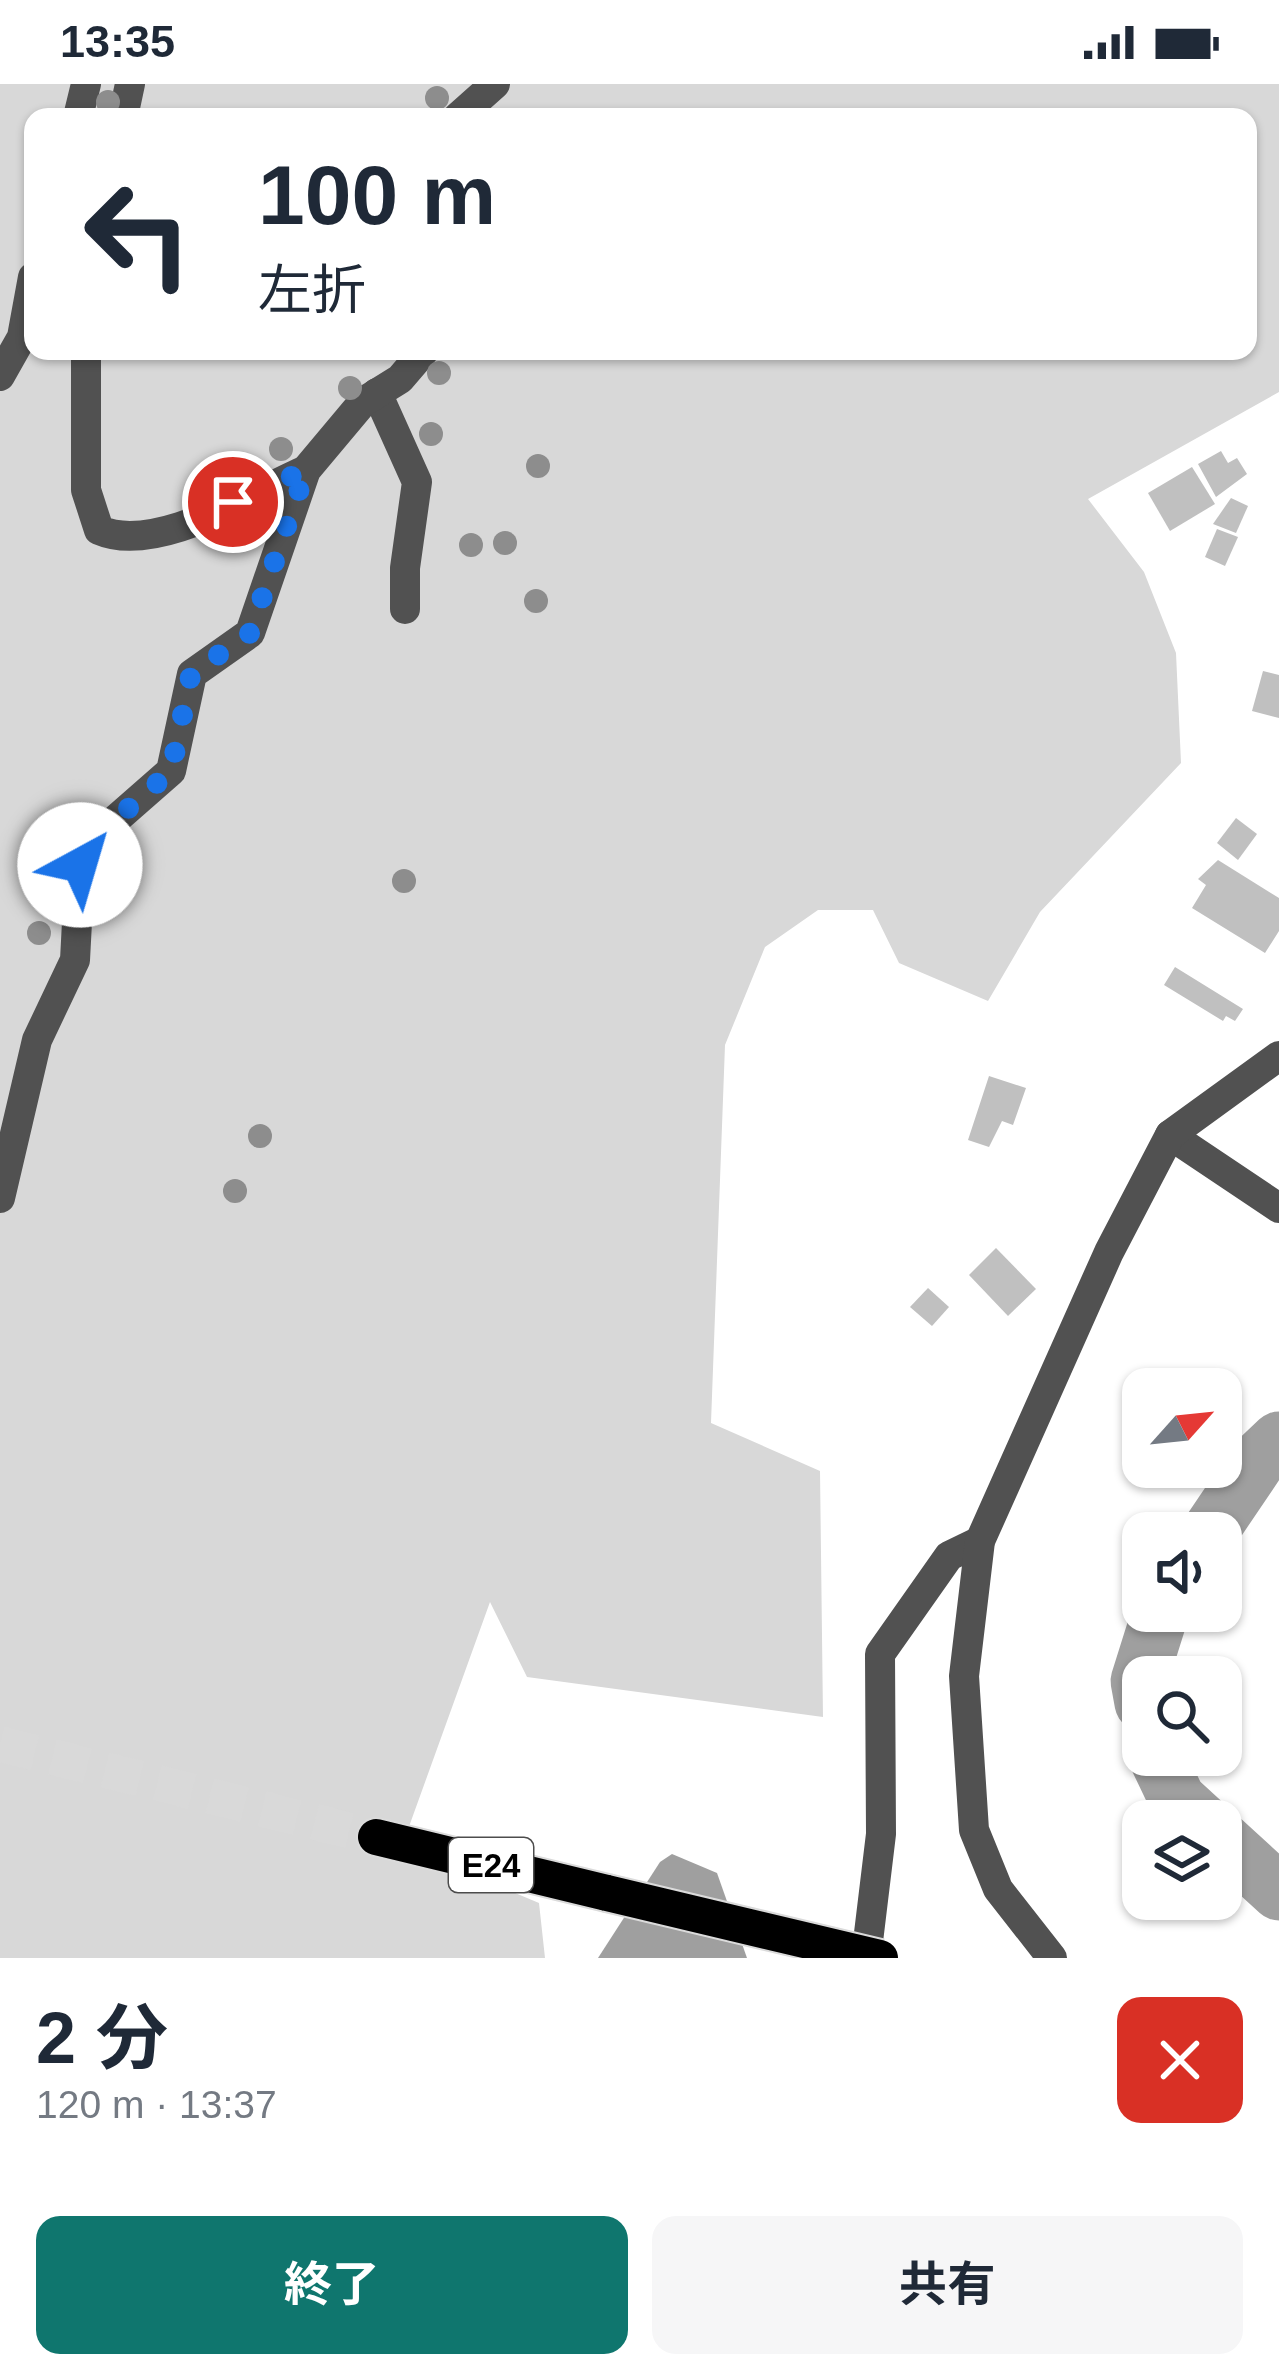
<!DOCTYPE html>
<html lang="ja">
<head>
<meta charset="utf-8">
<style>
	body { margin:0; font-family:Arial,"Noto Sans JP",sans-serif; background:#f6f6f7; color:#1f2937; height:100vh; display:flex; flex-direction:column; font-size:45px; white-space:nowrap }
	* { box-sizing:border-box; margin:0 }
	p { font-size:39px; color:#747a83 }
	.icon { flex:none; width:66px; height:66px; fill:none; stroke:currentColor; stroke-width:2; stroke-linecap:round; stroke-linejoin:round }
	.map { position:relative; height:1874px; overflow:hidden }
	.drawer { display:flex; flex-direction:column; background:#fff; flex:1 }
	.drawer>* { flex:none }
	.banner { position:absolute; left:24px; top:24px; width:1233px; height:252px; border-radius:24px; box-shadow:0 3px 9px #0004; background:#fff; color:#1f2937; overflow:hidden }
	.needle { width:78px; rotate:63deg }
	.fabs { position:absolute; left:1122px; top:1284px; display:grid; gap:24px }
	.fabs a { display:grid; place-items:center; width:120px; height:120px; border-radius:24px; background:#fff; box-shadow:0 3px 9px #0004; font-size:60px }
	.pin { position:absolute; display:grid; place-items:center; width:102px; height:102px; color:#fff; margin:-51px; border:6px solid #fff; border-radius:50%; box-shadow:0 3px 12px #0007 }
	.me { position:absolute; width:132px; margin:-66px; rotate:39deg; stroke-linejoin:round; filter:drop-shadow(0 0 9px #0008) }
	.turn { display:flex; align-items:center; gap:42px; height:252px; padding:0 36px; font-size:54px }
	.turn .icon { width:156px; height:156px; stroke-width:2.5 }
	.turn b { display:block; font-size:84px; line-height:102px }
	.round { display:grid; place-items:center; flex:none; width:126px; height:126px; border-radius:24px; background:#f6f6f7 }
	.headline { display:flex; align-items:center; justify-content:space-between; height:204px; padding:0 36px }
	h1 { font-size:72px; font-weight:700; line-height:90px }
	.button { display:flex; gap:24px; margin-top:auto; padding:24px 36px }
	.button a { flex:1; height:138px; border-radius:24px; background:#0f766e; color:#fff; font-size:48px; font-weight:700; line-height:138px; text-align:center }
	.button a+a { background:#f6f6f7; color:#1f2937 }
	.status { display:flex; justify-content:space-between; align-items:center; height:84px; padding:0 60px; background:#fff; direction:ltr }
	.status svg { height:33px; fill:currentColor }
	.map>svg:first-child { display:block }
	.green { fill:#d8d8d8; fill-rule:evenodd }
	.water { fill:#9f9f9f }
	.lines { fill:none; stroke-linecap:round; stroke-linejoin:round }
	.river { stroke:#9f9f9f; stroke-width:57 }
	.building { fill:#c0c0c0 }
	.highway-tunnel { stroke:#d9d9d9; stroke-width:36; stroke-dasharray:36 18; stroke-linecap:butt }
	.highway-casing { stroke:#dbdbdb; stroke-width:40 }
	.minor { stroke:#515151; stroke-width:30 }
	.highway { stroke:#000; stroke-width:36 }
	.highway-bridge-casing { stroke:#dbdbdb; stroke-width:40; stroke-linecap:butt }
	.highway-bridge { stroke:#000; stroke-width:36 }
	.tree { fill:#8d8d8d }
	.route { stroke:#1a73e8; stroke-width:21; stroke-dasharray:0 37.8 }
	.labels { text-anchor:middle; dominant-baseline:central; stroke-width:12; stroke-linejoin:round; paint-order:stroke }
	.shield { fill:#fff; stroke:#4c4c4c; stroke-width:3 }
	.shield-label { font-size:33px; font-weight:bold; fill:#000 }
</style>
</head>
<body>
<div class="status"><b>13:35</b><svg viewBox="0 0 49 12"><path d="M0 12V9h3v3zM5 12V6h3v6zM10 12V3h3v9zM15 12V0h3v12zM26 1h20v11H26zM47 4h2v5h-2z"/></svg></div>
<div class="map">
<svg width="1279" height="1874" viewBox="0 0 1279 1874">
	<rect width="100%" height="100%" fill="#fff"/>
	<path class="green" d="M0 0H1279V308L1088 415 1144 488 1176 569 1181 679 1040 828 988 917 899 879 873 826H818L765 863 725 961 711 1339 820 1387 823 1633 527 1593 490 1518 402 1762 539 1819 545 1874H0ZM33 33H1248V267H33Z"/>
	<polygon class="water" points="672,1770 717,1789 747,1874 598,1874 660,1778"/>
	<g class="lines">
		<g class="river">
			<polyline points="1209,1449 1259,1375 1279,1356"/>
			<polyline points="1143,1619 1139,1597 1161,1527"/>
			<polyline points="1156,1671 1177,1715 1201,1737"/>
			<polyline points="1221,1755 1279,1808"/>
		</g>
	</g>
	<g class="building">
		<polygon points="1221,367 1228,379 1237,374 1247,390 1216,413 1198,380"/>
		<polygon points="1192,383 1215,420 1170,447 1148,409"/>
		<polygon points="1231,414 1248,422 1236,449 1213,440"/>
		<polygon points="1217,445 1238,453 1225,482 1205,473"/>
		<polygon points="1263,587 1279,591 1279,634 1252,627"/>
		<polygon points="1236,734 1257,750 1238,776 1217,759"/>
		<polygon points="1218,776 1279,814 1279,847 1265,869 1192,824 1206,801 1198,795"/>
		<polygon points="1175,883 1243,925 1235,937 1226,932 1223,937 1164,901"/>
		<polygon points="989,992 1026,1004 1013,1041 1002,1037 989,1063 968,1056"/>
		<polygon points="996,1164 1036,1205 1008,1232 969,1191"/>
		<polygon points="928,1204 949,1223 932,1242 910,1223"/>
	</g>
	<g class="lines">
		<polyline class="highway-tunnel" points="0,1660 376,1753"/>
		<g class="highway-casing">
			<polyline id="highway" points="376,1753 607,1809"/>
		</g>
		<g class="minor">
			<polyline points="78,33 86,0"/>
			<polyline points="123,33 130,0"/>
			<polyline points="458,33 495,0"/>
			<path d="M86 267V406L99 446C156 471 251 410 306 386"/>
			<polyline points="0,292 22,253 33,193"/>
			<polyline points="377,309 417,398 405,484 405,525"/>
			<polyline points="1170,1051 1279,1124"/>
			<polyline points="0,1114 37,956 75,876 80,781 98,751 171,687 192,590 250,549 306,386 363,318 400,295 424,267"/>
			<polyline points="866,1874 881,1750 880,1570 949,1472 980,1457"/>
			<polyline points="1052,1874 998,1805 974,1746 964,1592 980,1457 1109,1168 1170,1051 1279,972"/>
		</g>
		<use href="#highway" class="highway"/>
		<g class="highway-bridge-casing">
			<polyline id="highway-bridge" points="607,1809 880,1874"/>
		</g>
		<use href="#highway-bridge" class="highway-bridge"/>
	</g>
	<g class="tree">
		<circle cx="437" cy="14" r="12"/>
		<circle cx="108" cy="18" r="12"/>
		<circle cx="439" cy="289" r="12"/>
		<circle cx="350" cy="304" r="12"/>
		<circle cx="431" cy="350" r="12"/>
		<circle cx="281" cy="365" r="12"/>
		<circle cx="538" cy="382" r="12"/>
		<circle cx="505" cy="459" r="12"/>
		<circle cx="471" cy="461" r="12"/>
		<circle cx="536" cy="517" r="12"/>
		<circle cx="121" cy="775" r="12"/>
		<circle cx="404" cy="797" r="12"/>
		<circle cx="39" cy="849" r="12"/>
		<circle cx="260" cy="1052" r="12"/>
		<circle cx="235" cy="1107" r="12"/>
	</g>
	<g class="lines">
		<polyline class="route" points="80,781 98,751 171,687 191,590 250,549 306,386 233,418"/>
	</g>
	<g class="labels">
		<rect class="shield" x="449" y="1754" width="84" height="54" rx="9"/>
		<g class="shield-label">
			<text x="491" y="1781">E24</text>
		</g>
	</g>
</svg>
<div class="fabs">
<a><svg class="needle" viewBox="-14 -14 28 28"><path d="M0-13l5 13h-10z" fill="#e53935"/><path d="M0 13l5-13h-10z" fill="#747a83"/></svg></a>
<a><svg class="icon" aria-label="sound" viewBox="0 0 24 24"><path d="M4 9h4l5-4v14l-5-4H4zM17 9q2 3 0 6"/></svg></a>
<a><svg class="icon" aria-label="search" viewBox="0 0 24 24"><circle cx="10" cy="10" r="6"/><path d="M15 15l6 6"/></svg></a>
<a><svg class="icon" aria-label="layers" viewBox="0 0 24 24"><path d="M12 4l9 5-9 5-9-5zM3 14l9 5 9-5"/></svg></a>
</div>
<div class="pin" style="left:233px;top:418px;background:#d93025"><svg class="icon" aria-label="arrive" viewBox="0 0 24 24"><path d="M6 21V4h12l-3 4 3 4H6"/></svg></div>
<svg class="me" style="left:80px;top:781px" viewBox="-20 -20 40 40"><circle r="19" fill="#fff"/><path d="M0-13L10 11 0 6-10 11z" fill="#1a73e8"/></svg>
<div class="banner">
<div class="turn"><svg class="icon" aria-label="left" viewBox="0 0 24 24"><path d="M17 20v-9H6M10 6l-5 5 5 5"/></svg><div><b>100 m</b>左折</div></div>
</div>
</div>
<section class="drawer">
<div class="headline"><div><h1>2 分</h1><p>120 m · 13:37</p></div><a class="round" style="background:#d93025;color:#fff"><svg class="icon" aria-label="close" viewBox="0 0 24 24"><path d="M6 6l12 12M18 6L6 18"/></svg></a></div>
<div class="button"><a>終了</a><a>共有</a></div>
</section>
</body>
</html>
